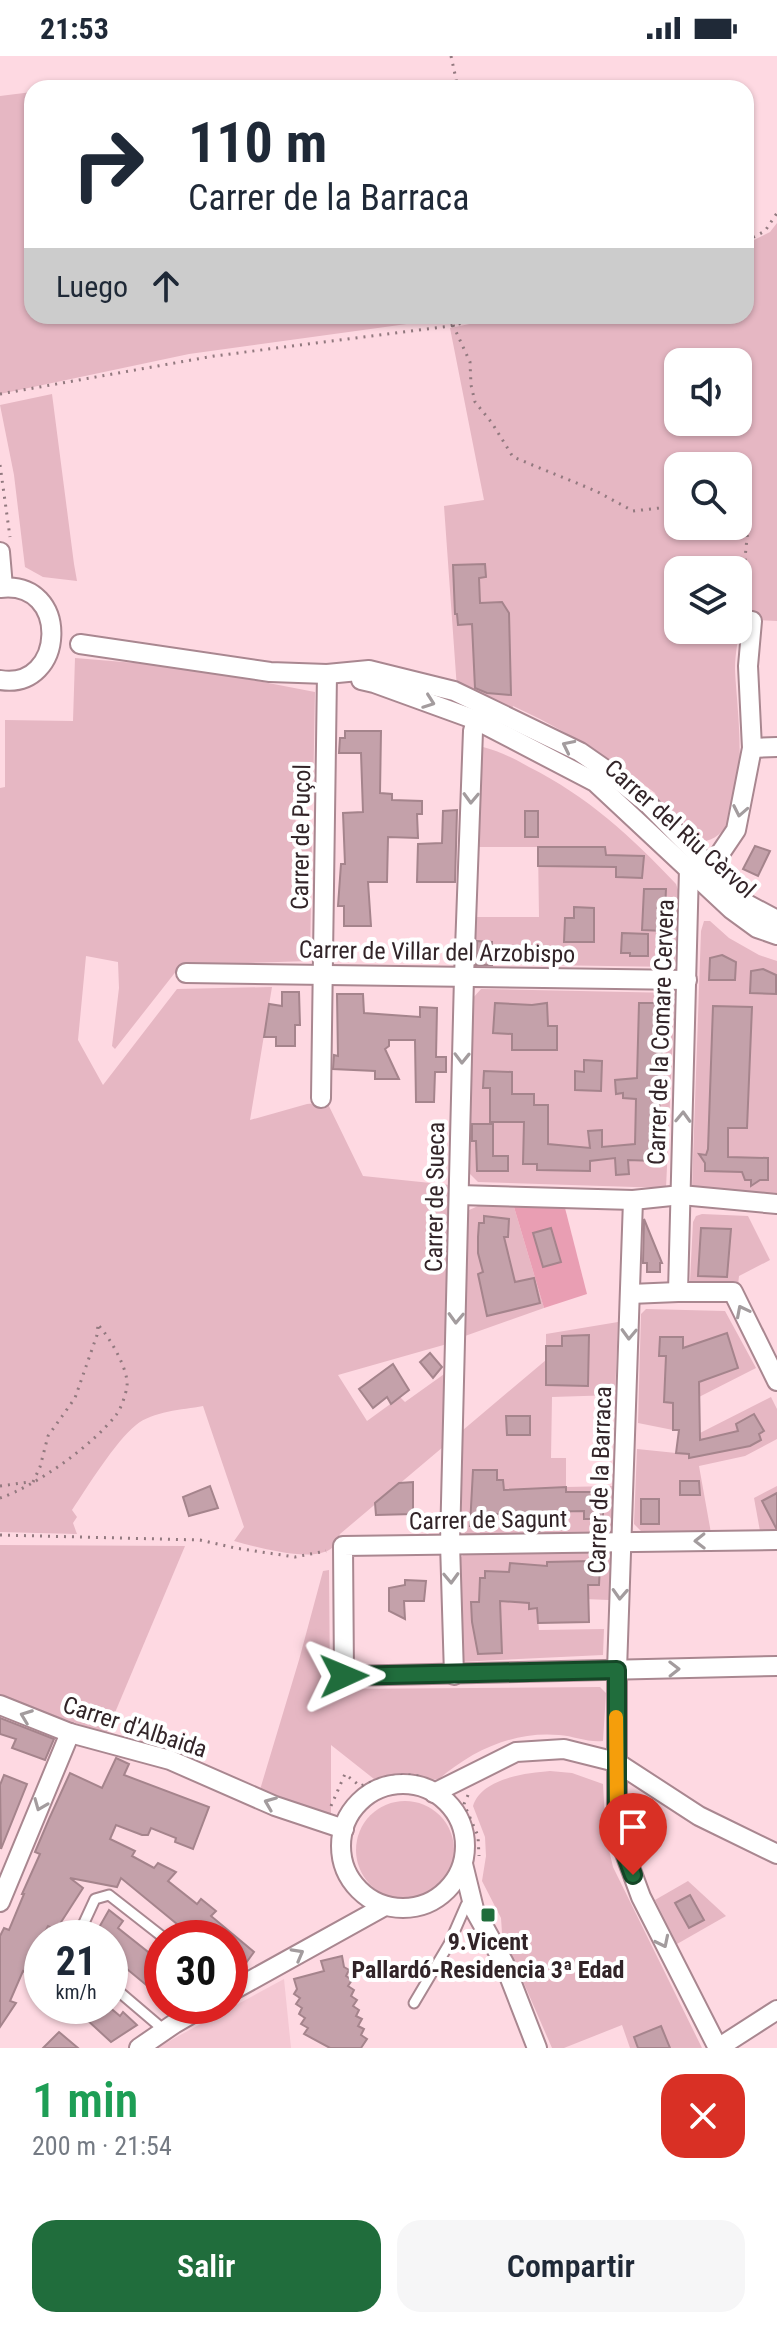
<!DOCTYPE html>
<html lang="es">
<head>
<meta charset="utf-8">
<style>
	body { margin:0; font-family:"Roboto Condensed",sans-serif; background:#f6f6f7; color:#1f2937; height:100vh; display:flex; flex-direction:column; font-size:30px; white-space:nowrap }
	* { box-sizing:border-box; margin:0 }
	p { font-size:26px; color:#747a83 }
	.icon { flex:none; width:44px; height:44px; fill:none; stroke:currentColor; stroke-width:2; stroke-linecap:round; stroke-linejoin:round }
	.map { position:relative; height:1992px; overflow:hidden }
	.sheet { display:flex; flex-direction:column; background:#fff; flex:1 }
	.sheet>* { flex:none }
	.hud { position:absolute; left:24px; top:24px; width:730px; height:244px; border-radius:24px; box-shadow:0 2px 6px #0004; background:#fff; color:#1f2937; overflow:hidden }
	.controls { position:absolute; left:664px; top:292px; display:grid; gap:16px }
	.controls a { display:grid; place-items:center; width:88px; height:88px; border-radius:16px; background:#fff; box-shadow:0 2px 6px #0004; font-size:40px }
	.speed { position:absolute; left:24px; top:1864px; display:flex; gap:16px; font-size:40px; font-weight:700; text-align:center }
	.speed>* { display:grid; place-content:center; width:104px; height:104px; border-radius:50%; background:#fff; box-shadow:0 2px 6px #0004; line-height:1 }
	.speed small { font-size:20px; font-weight:400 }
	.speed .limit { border:12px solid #d22; background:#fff; color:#111 }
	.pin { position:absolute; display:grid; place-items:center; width:68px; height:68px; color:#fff; margin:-82px -34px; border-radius:50% 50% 50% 0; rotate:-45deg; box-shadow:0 0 8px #0007 }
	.pin .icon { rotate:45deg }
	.me { position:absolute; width:88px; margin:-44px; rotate:89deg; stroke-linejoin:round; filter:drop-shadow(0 0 6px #0008) }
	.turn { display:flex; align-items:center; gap:28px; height:168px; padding:0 32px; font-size:36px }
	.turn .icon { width:104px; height:104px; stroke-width:2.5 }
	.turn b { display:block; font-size:56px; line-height:68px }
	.then { display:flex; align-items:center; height:76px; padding:0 32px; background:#0003; gap:16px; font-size:30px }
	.round { display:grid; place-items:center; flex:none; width:84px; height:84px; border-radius:24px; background:#f6f6f7 }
	.overview { display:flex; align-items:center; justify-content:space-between; height:136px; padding:0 32px }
	h1 { font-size:48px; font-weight:600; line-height:60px; color:#1e9e55 }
	.primary-button { display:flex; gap:16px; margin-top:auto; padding:16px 32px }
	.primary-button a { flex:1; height:92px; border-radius:24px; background:#206d3c; color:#fff; font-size:32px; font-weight:600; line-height:92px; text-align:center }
	.primary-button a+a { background:#f6f6f7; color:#1f2937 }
	.status { display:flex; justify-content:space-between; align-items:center; height:56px; padding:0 40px; background:#fff; direction:ltr }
	.status svg { height:22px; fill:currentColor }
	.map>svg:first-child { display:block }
	.built { fill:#f4c8d3 }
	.green { fill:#e6b7c3; fill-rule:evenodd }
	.water { fill:#e99eb3 }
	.building { fill:#c4a1aa; stroke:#a5848c; stroke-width:2 }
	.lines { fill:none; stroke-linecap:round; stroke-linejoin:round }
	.lane-casing { stroke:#a98790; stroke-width:13 }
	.street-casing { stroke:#a98790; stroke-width:22 }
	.path { stroke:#92797f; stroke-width:3; stroke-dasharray:2 6; stroke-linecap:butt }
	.lane { stroke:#fff; stroke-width:9 }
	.street { stroke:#fff; stroke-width:18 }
	.oneway { stroke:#a39c9e }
	.route-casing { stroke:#154727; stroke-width:20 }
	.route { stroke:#206d3c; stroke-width:14 }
	.slow { stroke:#f59e0b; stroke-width:14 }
	.poi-dot { fill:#206d3c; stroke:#fff; stroke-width:3 }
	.labels { text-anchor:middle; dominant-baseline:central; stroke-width:8; stroke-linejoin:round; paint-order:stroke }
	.street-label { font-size:24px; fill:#322428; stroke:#fff }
	.poi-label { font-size:24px; font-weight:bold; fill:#322428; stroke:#fff }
</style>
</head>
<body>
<div class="status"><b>21:53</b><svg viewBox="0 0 49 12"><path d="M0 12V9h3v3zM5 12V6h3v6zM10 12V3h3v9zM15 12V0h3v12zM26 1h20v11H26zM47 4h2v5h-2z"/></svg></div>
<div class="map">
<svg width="777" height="1992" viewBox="0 0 777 1992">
	<rect width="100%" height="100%" fill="#fed9e2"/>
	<polygon class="built" points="284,1923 291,1992 158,1992 160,1990"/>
	<g class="green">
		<polygon points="32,36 32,260 465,260 189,298 0,338 0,40"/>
		<path d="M777 167V565L741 563C739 579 735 597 735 613 736 650 756 773 706 785L658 745 655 737C610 702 565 674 513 650L512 656 457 633 444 450 484 444 450 272 508 260H746V188L770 176ZM678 306H738V366H678ZM678 410H738V470H678ZM678 514H738V574H678Z"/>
		<polygon points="52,338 74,508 77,525 43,521 25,511 14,419 0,349"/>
		<path d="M75 602 184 611 315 636 313 743H295L296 778 312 779 310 905 181 909 115 993 112 990 119 932 118 906 86 900 78 984 103 1029 177 933 272 931 250 1064 307 1048 327 1046 363 1120 450 1129 447 1288 338 1319 367 1365 400 1341 405 1346 447 1316 443 1391 340 1478C337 1484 335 1491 329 1494 308 1506 256 1491 234 1485L244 1471 203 1350C182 1354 153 1355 136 1369 115 1386 88 1430 72 1454L77 1461 73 1467 77 1478 0 1476V732L5 731V664L73 665Z"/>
		<path d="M483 691C499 695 515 703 529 711 587 740 632 781 676 828L678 834 675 911 473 908V861H539L538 791H475L480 693Z"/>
		<polygon points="704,865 710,865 729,882 759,899 777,905 777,1139 692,1132 701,875"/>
		<polygon points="481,933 675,937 666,1132 478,1126 468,1116 472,943"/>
		<polygon points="478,1150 514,1151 544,1252 465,1280 467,1155"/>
		<polygon points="702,1158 748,1160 770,1204 739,1220 738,1229 690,1225 693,1166 696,1160"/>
		<polygon points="646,1253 725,1255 756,1312 699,1341 700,1374 673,1374 638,1367 641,1258"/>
		<polygon points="618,1266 615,1339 552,1341 551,1402 566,1402 566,1431 613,1430 612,1475 609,1477 466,1478 461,1472 463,1374 546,1304 546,1278"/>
		<polygon points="771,1341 777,1353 777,1383 745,1400 699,1410 711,1477 643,1477 634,1468 637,1393 676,1397 700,1388 700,1377"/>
		<polygon points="777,1430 777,1475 760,1475 754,1442"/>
		<polygon points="0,1489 185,1490 106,1678 0,1640"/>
		<polygon points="466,1496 611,1496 609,1544 536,1541 539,1574 604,1573 603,1599 459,1606 460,1502"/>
		<path d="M329 1514 330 1633 600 1631 606 1637 603 1685C589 1687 574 1680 559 1679 514 1675 473 1694 439 1723L432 1724 406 1719 374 1723 331 1689V1760L259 1737 299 1604 323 1515Z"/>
		<path d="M550 1715 572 1717 603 1728 606 1781 613 1811 702 1992H630L622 1969 564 1992H552L502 1877 501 1862 482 1825 486 1800 485 1781 473 1750C482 1722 526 1717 550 1715Z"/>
		<circle cx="405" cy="1794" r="49"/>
		<polygon points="688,1825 726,1860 677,1888 655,1844"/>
	</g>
	<polygon class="water" points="514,1151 565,1152 587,1238 544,1252"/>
	<g class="building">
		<polygon points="485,508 486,521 479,522 480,547 502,546 509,557 511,639 487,637 475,632 472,568 458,569 457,558 455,558 453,509"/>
		<polygon points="345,675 381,675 380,737 392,738 392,744 422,745 422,758 417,758 418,782 388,781 387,826 368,826 371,870 344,870 344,850 338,850 341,808 345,808 343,757 363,756 361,697 339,697 340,682 345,682"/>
		<polygon points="457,754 455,826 417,826 418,788 442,787 443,755"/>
		<rect x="525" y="755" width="13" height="26"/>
		<polygon points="755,790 770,795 758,820 743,813"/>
		<polygon points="538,791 605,791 606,799 644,800 642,822 616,821 616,811 538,810"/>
		<polygon points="644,833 666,833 664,875 642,874"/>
		<polygon points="574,851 594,852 594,886 564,886 565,862 574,862"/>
		<polygon points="622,877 648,878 648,900 630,900 630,897 621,897"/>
		<polygon points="477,885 492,886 492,909 476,909"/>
		<polygon points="722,899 736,906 735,924 709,924 710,902"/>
		<polygon points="763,913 776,919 776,938 750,937 751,915"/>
		<polygon points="282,936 299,936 300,969 295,969 295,990 276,990 276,981 264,981 269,948 282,950"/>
		<polygon points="337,938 363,938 364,957 420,961 420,951 437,952 436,1001 446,1001 446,1016 435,1016 434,1046 416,1046 415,984 389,984 389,990 385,993 399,1023 375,1023 375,1015 333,1013 334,999 338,1000"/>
		<polygon points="495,947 532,949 547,947 548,970 557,970 557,994 512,994 512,978 493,977"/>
		<polygon points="639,947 656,947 656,950 665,950 661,1007 658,1007 656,1038 660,1038 657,1095 654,1095 654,1105 628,1104 629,1118 616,1119 615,1102 590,1105 590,1115 537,1114 537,1108 523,1108 524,1066 490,1066 490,1032 483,1032 484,1015 512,1016 512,1038 534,1038 534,1049 548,1049 548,1088 590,1092 588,1075 602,1074 602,1091 635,1088 636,1043 623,1042 623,1037 616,1038 615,1024 637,1022"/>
		<polygon points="713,950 752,951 747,1072 728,1072 728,1101 768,1102 768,1124 760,1124 751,1130 751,1124 745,1124 742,1116 705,1115 705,1107 699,1098 706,1099 708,1093"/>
		<polygon points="584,1004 602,1005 601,1035 575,1034 575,1015 584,1016"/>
		<polygon points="472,1068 493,1068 493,1100 508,1100 508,1115 477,1115 476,1085 472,1085"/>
		<polygon points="484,1160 509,1163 508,1181 504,1181 515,1226 534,1222 540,1247 487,1260 478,1218 483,1216 478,1197 478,1181 479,1167 484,1167"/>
		<polygon points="644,1163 662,1207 660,1207 660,1216 647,1216 647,1207 643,1207"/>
		<polygon points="551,1172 561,1206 543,1211 533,1177"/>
		<polygon points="701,1172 731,1173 727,1221 698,1220"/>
		<polygon points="727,1277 738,1312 699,1326 700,1384 738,1375 736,1368 754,1358 764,1375 759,1378 761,1384 750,1390 689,1402 689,1398 676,1397 679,1374 673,1374 673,1347 664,1346 666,1300 659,1300 660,1281 683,1281 683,1292"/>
		<polygon points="589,1279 588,1330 546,1329 546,1290 562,1290 562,1280"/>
		<polygon points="430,1297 442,1311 433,1322 420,1306"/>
		<polygon points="393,1308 409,1334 391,1348 387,1341 373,1352 359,1333"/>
		<polygon points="506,1360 530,1360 530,1379 507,1379"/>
		<polygon points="473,1414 497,1414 497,1424 503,1424 504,1434 566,1431 566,1436 593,1436 592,1445 603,1444 603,1463 584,1463 584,1455 540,1456 540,1475 525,1475 525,1458 491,1458 491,1470 470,1470"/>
		<polygon points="680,1425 699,1425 700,1439 680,1439"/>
		<polygon points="413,1426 413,1458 376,1459 375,1447 399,1427"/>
		<polygon points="210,1430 218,1452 189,1460 183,1441"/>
		<polygon points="777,1437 777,1472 776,1472 762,1445"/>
		<rect x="641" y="1443" width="18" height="25"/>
		<polygon points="591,1505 591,1509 600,1509 599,1529 588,1529 589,1566 538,1567 537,1552 529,1553 529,1547 500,1545 502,1597 478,1598 472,1566 471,1546 479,1546 480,1522 485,1522 485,1515 509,1516 510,1507 547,1510 547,1506"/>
		<polygon points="405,1524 426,1525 424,1545 404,1545 405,1563 389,1555 389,1532 405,1529"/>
		<polygon points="0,1662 54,1683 45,1704 12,1692 16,1683 0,1678"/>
		<polygon points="116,1702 129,1708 124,1719 209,1751 193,1793 175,1786 176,1782 151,1772 148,1779 142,1779 116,1769 110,1783 135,1795 132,1800 154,1812 158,1807 176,1816 168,1825 197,1848 201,1843 216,1855 211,1860 254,1896 243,1911 230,1913 230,1882 194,1882 121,1822 117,1831 70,1822 83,1832 56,1874 48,1870 42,1882 42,1925 23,1915 10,1945 16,1947 0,1971 0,1880 4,1872 9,1874 24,1838 22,1838 40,1798 35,1796 49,1763 70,1717 102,1732"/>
		<polygon points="4,1719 27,1728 1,1793 0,1729"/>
		<polygon points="690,1839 704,1864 689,1872 675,1847"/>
		<polygon points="109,1854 123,1865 118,1872 162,1907 162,1942 110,1899 110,1882 93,1882"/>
		<polygon points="342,1900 344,1911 349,1914 346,1920 352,1924 348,1930 354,1934 351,1940 357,1944 353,1950 359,1954 356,1960 362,1963 358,1970 364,1973 361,1979 367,1983 361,1992 330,1992 304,1978 308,1972 301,1968 305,1962 299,1958 302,1952 296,1948 300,1942 294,1938 297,1933 294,1923 324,1915 321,1905"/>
		<polygon points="72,1950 108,1950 120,1960 123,1956 137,1969 111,1986"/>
		<polygon points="661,1970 670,1992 638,1992 634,1981"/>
		<polygon points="59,1976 78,1992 43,1992"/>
	</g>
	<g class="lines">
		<g class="lane-casing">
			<g id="lane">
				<polyline points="77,1882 95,1843 109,1839 164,1882"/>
				<polyline points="110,1928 164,1974"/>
				<polyline points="414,1947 449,1888 466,1849"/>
			</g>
		</g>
		<g class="street-casing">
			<g id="street">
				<polyline points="0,496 3,531"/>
				<path d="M0 532C71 523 66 635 0 624"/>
				<polyline points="80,588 270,616 327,618 369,614 454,635 580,696 603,712 648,748 745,847 777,864"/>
				<polyline points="361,624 374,627 476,664 595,726 731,853 757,872 777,879"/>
				<polyline points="752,692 777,691"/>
				<polyline points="711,811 736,774 752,692 748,610 752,565"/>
				<polyline points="689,813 678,1236 733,1236 777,1325"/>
				<polyline points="186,917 687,924"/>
				<polyline points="321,1042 327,618"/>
				<polyline points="459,1139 633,1144 681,1139 777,1148"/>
				<polyline points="633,1144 617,1614 617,1776 641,1841 718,1992"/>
				<polyline points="630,1238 678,1236"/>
				<polyline points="777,1484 343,1490 344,1620 777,1610"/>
				<polyline points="454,1619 450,1487 464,921 473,675 476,664"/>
				<polyline points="0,1649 70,1677 170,1704 275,1750 344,1773"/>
				<circle cx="403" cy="1790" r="62"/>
				<polyline points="434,1737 516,1696 564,1693 616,1706 699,1760 777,1798"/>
				<polyline points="463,1808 474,1853 504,1907 537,1992"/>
				<polyline points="0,1846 70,1677"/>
				<polyline points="230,1936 385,1850"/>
				<polyline points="139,1992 174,1968 205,1950"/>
				<polyline points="718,1992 777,1954"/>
			</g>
		</g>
		<g class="path">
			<polyline points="451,0 458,32"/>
			<polyline points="746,185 765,175 777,157"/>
			<polyline points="453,269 470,306 471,329 475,346 492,367 513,401 596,435 633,455 678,450"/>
			<polyline points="0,338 214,300 450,270 493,260"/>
			<polyline points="0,409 10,481"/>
			<polyline points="738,447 750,452 745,502 750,551"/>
			<polyline points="33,1426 40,1411 48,1380 75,1342 97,1279 98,1269"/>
			<polyline points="0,1430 29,1426"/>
			<path d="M0 1442C36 1430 93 1389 116 1359 121 1353 126 1338 127 1330 129 1314 109 1280 98 1269"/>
			<polyline points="0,1479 200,1484 235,1492 295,1501 326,1495"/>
			<polyline points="468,1739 464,1748 478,1780 479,1800"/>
			<path d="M331 1750 345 1718 360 1730C379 1724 404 1714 424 1722"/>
		</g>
		<use href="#lane" class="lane"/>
		<use href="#street" class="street"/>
	</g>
	<defs><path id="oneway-chevron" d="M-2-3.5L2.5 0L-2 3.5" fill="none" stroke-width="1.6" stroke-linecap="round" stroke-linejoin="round" transform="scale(2)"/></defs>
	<g class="oneway">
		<use href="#oneway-chevron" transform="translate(429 646) rotate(20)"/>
		<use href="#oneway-chevron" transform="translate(568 690) rotate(-154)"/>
		<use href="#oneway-chevron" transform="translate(471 742) rotate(92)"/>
		<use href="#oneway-chevron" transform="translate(740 755) rotate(101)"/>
		<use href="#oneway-chevron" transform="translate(462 1002) rotate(91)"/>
		<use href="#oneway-chevron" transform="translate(683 1061) rotate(-88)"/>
		<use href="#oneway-chevron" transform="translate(742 1255) rotate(-117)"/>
		<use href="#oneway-chevron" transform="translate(456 1262) rotate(92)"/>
		<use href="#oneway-chevron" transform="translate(629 1278) rotate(92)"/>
		<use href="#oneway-chevron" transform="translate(700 1485) rotate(179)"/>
		<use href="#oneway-chevron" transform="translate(451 1522) rotate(88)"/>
		<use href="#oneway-chevron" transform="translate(620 1538) rotate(93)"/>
		<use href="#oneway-chevron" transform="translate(674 1613) rotate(-1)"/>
		<use href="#oneway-chevron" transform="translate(26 1660) rotate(-159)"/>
		<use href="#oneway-chevron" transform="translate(270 1747) rotate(-158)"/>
		<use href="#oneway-chevron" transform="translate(40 1749) rotate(112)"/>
		<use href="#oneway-chevron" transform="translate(663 1886) rotate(64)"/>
		<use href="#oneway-chevron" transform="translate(298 1898) rotate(-29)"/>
	</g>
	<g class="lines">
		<g class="route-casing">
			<polyline id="route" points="344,1620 617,1614 617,1776 633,1819"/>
		</g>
		<use href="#route" class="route"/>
		<polyline class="slow" points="616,1661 617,1757"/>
	</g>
	<rect class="poi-dot" x="480" y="1851" width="16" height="16" rx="4"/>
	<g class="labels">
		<g class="street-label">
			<text transform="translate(680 773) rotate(42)">Carrer del Riu Cèrvol</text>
			<text transform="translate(301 781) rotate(-89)">Carrer de Puçol</text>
			<text transform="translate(437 896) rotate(1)">Carrer de Villar del Arzobispo</text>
			<text transform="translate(661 976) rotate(-88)">Carrer de la Comare Cervera</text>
			<text transform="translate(435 1141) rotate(-89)">Carrer de Sueca</text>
			<text transform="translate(600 1424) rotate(-88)">Carrer de la Barraca</text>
			<text transform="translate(488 1464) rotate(-1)">Carrer de Sagunt</text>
			<text transform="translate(135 1671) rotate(18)">Carrer d'Albaida</text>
		</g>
		<g class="poi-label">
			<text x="488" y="1886">9.Vicent<tspan x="488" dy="28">Pallardó-Residencia 3ª Edad</tspan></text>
		</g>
	</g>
</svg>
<div class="controls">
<a><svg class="icon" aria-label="sound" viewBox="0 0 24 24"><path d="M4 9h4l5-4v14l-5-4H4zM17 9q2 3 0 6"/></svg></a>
<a><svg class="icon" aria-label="search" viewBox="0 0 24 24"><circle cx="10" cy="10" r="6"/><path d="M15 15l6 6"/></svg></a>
<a><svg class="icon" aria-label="layers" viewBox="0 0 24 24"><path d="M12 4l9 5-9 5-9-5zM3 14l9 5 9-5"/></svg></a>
</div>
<div class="speed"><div>21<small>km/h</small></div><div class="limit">30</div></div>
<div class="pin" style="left:633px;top:1819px;background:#d93025"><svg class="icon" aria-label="arrive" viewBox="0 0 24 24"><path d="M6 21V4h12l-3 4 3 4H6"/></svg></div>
<svg class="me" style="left:344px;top:1620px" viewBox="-20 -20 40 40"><path d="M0-17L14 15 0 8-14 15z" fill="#206d3c" stroke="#fff" stroke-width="4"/></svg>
<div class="hud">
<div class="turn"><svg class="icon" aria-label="right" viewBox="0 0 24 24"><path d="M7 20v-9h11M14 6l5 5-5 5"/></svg><div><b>110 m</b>Carrer de la Barraca</div></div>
<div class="then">Luego<svg class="icon" aria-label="ahead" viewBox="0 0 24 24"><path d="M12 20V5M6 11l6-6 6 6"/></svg></div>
</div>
</div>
<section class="sheet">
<div class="overview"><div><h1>1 min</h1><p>200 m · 21:54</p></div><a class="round" style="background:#d93025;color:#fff"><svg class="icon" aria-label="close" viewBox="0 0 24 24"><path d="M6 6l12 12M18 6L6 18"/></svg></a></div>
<div class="primary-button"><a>Salir</a><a>Compartir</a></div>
</section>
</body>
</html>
